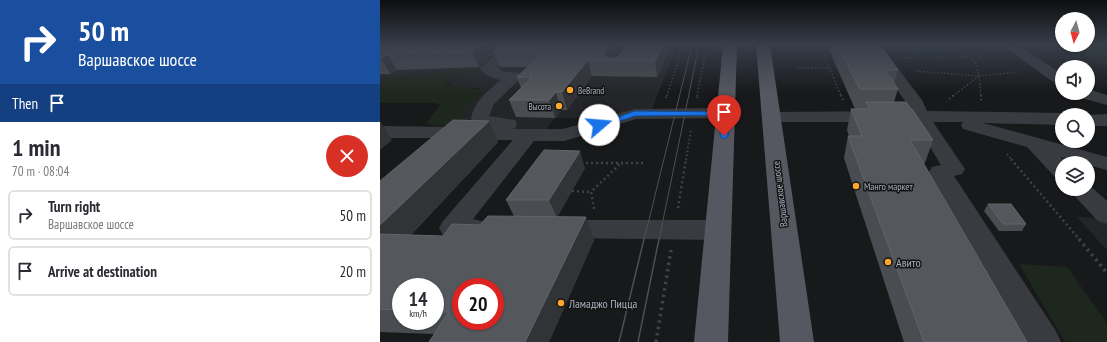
<!DOCTYPE html>
<html lang="en">
<head>
<meta charset="utf-8">
<style>
	body { margin:0; font-family:"PT Sans Narrow",sans-serif; background:#f7f7f7; color:#2b2b33; height:100vh; display:flex; flex-direction:column; font-size:15px; white-space:nowrap }
	* { box-sizing:border-box; margin:0 }
	p { font-size:13px; color:#7c7c81 }
	.icon { flex:none; width:22px; height:22px; fill:none; stroke:currentColor; stroke-width:2; stroke-linecap:round; stroke-linejoin:round }
	.map { position:relative; flex:1; overflow:hidden }
	.sheet { display:flex; flex-direction:column; background:#fff; width:380px }
	.sheet>* { flex:none }
	.guide { background:#1a4fa0; color:#fff; overflow:hidden }
	.needle { width:26px; rotate:186deg }
	.tools { position:absolute; left:675px; top:12px; display:grid; gap:8px }
	.tools a { display:grid; place-items:center; width:40px; height:40px; border-radius:50%; background:#fff; box-shadow:0 1px 3px #0004; font-size:20px }
	.speed { position:absolute; left:12px; top:278px; display:flex; gap:8px; font-size:20px; font-weight:700; text-align:center }
	.speed>* { display:grid; place-content:center; width:52px; height:52px; border-radius:50%; background:#fff; box-shadow:0 1px 3px #0004; line-height:1 }
	.speed small { font-size:10px; font-weight:400 }
	.speed .limit { border:6px solid #d22; background:#fff; color:#111 }
	.pin { position:absolute; display:grid; place-items:center; width:34px; height:34px; color:#fff; margin:-41px -17px; border-radius:50% 50% 50% 0; rotate:-45deg; box-shadow:0 0 4px #0007 }
	.pin .icon { rotate:45deg }
	.me { position:absolute; width:44px; margin:-22px; rotate:72deg; stroke-linejoin:round; filter:drop-shadow(0 0 3px #0008) }
	.turn { display:flex; align-items:center; gap:14px; height:84px; padding:0 12px; font-size:18px }
	.turn .icon { width:52px; height:52px; stroke-width:2.5 }
	.turn b { display:block; font-size:28px; line-height:34px }
	.then { display:flex; align-items:center; height:38px; padding:0 12px; background:#0003; gap:8px; font-size:15px }
	.round { display:grid; place-items:center; flex:none; width:42px; height:42px; border-radius:21px; background:#f7f7f7 }
	.headline { display:flex; align-items:center; justify-content:space-between; height:68px; padding:0 12px }
	h1 { font-size:24px; font-weight:600; line-height:30px }
	ul { padding:0; list-style:none }
	li { display:flex; align-items:center; gap:12px; height:50px; margin:0 8px 6px; padding:0 4px; border:2px solid #e1e1e2; border-radius:6px }
	li div { flex:1 }
	li b { display:block; font-size:15px }
	li em { font-style:normal }
	main { display:flex; flex:1; min-height:0 }
	.map>svg:first-child { display:block }
	.built { fill:#242528 }
	.green { fill:#1e271e }
	.lines { fill:none; stroke-linecap:round; stroke-linejoin:round }
	.path-far3 { stroke:#3f4248; stroke-width:1.5; stroke-dasharray:1.5 2; stroke-linecap:butt }
	.path-far2 { stroke:#3f4248; stroke-width:2; stroke-dasharray:1.5 2.5; stroke-linecap:butt }
	.path-far1 { stroke:#3f4248; stroke-width:2.5; stroke-dasharray:2 3; stroke-linecap:butt }
	.path { stroke:#3f4248; stroke-width:3.5; stroke-dasharray:2.5 4; stroke-linecap:butt }
	.minor { fill:#393b41; fill-rule:evenodd }
	.major { fill:#555860; fill-rule:evenodd }
	.tram-far1 { stroke:#4c4f56; stroke-width:1 }
	.tram { stroke:#4c4f56; stroke-width:1.5 }
	.wall { fill:#494c50; fill-rule:evenodd }
	.shaded-wall { fill:#313336 }
	.building { fill:#54575c; stroke:#61656b; fill-rule:evenodd }
	.route { fill:#1a73e8; stroke:#114b97 }
	.poi-dot { fill:#ffa62d; stroke:#131416; stroke-width:1.5 }
	.labels { text-anchor:middle; dominant-baseline:central; stroke-width:3; stroke-linejoin:round; paint-order:stroke }
	.far-poi-label { font-size:9px; fill:#aab1bc; stroke:#131416; text-anchor:start }
	.poi-label { font-size:10px; fill:#aab1bc; stroke:#131416; text-anchor:start }
	.street-label { font-size:10px; fill:#aab1bc; stroke:#131416 }
	.near-poi-label { font-size:12px; fill:#aab1bc; stroke:#131416; text-anchor:start }
</style>
</head>
<body>
<main>
<section class="sheet">
<div class="guide">
<div class="turn"><svg class="icon" aria-label="right" viewBox="0 0 24 24"><path d="M7 20v-9h11M14 6l5 5-5 5"/></svg><div><b>50 m</b>Варшавское шоссе</div></div>
<div class="then">Then<svg class="icon" aria-label="arrive" viewBox="0 0 24 24"><path d="M6 21V4h12l-3 4 3 4H6"/></svg></div>
</div>
<div class="headline"><div><h1>1 min</h1><p>70 m · 08:04</p></div><a class="round" style="background:#d93025;color:#fff"><svg class="icon" aria-label="close" viewBox="0 0 24 24"><path d="M6 6l12 12M18 6L6 18"/></svg></a></div>
<ul>
<li><svg class="icon" aria-label="right" viewBox="0 0 24 24"><path d="M7 20v-9h11M14 6l5 5-5 5"/></svg><div><b>Turn right</b><p>Варшавское шоссе</p></div><em>50 m</em></li>
<li><svg class="icon" aria-label="arrive" viewBox="0 0 24 24"><path d="M6 21V4h12l-3 4 3 4H6"/></svg><div><b>Arrive at destination</b></div><em>20 m</em></li>
</ul>
</section>
<div class="map">
<svg width="727" height="342" viewBox="0 0 727 342">
	<rect width="100%" height="100%" fill="#18191b"/>
	<g class="built">
		<polygon points="0,45 297,45 268,119 175,118 164,132 77,124 73,111 99,88 64,88 78,78 0,80"/>
		<polygon points="697,217 727,218 727,250"/>
	</g>
	<g class="green">
		<path d="M132 45 110 63 91 74 65 85 97 89 103 92 82 110 85 116C70 125 62 129 46 123L60 105 56 103H0V78L79 69Z"/>
		<polygon points="528,45 584,45 536,55"/>
		<polygon points="688,45 727,45 727,68"/>
		<polygon points="639,264 687,267 727,323 727,342 685,342"/>
	</g>
	<g class="lines">
		<g class="path-far3">
			<polyline points="440,45 461,96"/>
			<polyline points="412,50 442,50"/>
			<polygon points="588,54 596,55 603,59 594,60 585,56"/>
			<polyline points="599,56 612,48"/>
			<polyline points="524,58 586,57"/>
			<polyline points="417,68 450,68"/>
			<polyline points="536,71 599,76 638,72"/>
			<polyline points="599,76 601,96"/>
			<polyline points="287,96 303,45"/>
			<polyline points="317,96 327,45"/>
			<polyline points="573,96 599,76 595,61"/>
		</g>
		<g class="path-far2">
			<polyline points="461,95 463,100"/>
			<polyline points="601,95 601,101"/>
			<polyline points="286,98 287,95"/>
			<polyline points="317,98 318,95"/>
			<polyline points="569,99 574,95"/>
			<polyline points="627,154 632,160"/>
			<polyline points="306,160 311,130"/>
		</g>
		<g class="path-far1">
			<polyline points="631,159 700,240"/>
			<polyline points="201,163 265,163"/>
			<polyline points="192,191 211,192"/>
			<polyline points="298,208 306,159"/>
			<polyline points="214,209 211,192 241,163"/>
		</g>
		<g class="path">
			<polyline points="699,239 727,273"/>
			<polyline points="276,342 291,250"/>
		</g>
		<g class="minor">
			<polygon points="486,45 500,45 542,100 547,111 682,113 688,115 682,115 682,125 603,123 727,157 727,170 708,165 708,163 700,163 680,157 686,163 682,163 682,178 674,176 647,147 583,129 581,125 583,122 553,122 585,169 582,174 574,176 676,331 681,342 646,342 549,172 552,167 561,165 535,122 391,122 385,121 382,117 385,113 391,112 530,111 527,104"/>
			<polygon points="622,45 638,45 682,74 682,86 676,84"/>
			<path d="M130 46 135 47 137 50 117 67 122 71 140 73 143 76 114 104 109 116 135 120 137 124 135 128 132 129H183L255 109 346 108 352 109 355 113 352 117 346 118 256 119 184 141H154L93 219 106 222 110 229 106 236C92 240 77 239 63 235L59 228 63 221 133 140H84L77 138H0V126L73 127 80 129 112 128 94 123 91 119C94 102 108 90 121 80 113 79 104 75 100 68L125 47Z"/>
			<polygon points="708,89 727,95 727,105 698,97 696,93 708,93"/>
			<polygon points="727,114 727,126 708,126 708,115 706,115"/>
			<polygon points="708,184 727,201 727,224 718,221 688,189 708,189"/>
			<polygon points="181,220 338,220 347,223 351,230 347,237 338,240 181,238 172,236 168,229 172,222"/>
		</g>
		<g class="major">
			<polygon points="343,45 357,45 348,342 314,342"/>
			<polygon points="376,45 390,45 434,342 400,342"/>
		</g>
		<g class="tram-far1">
			<polyline points="264,240 312,45"/>
			<polyline points="279,240 319,45"/>
		</g>
		<g class="tram">
			<polyline points="239,342 264,239"/>
			<polyline points="258,342 279,239"/>
		</g>
	</g>
	<g class="wall">
		<polygon points="0,45 242,45 233,58 291,45 277,77 212,76 187,110 181,110 175,118 136,117 129,100 141,88 137,77 147,67 120,67 114,54 99,67 17,70 10,74 0,74"/>
		<polygon points="447,45 500,45 518,70 514,84 518,89 514,102 553,140 545,163 543,163 647,342 524,342 464,158 468,136 469,136 467,130 471,109 475,109"/>
		<path d="M109 121 118 142 31 235 63 236 134 216 126 200 205 168 177 216 214 240 169 342H49L54 334 0 332V181ZM21 287H55V321H21Z"/>
		<polygon points="608,204 646,224 642,231 619,231 604,211"/>
	</g>
	<g class="shaded-wall">
		<polygon points="101,45 127,45 114,52 114,54 99,67 92,52"/>
		<polygon points="229,45 242,45 232,61 225,61 223,53"/>
		<polygon points="283,45 291,45 277,77 275,61"/>
		<polygon points="8,54 17,70 10,74 1,58"/>
		<polygon points="208,60 212,76 187,110 182,92"/>
		<polygon points="176,92 181,110 175,118 169,100"/>
		<polygon points="0,121 12,140 0,150"/>
		<polygon points="109,121 118,142 10,257 0,245 0,225"/>
		<polygon points="200,151 205,168 177,218 169,200"/>
		<polygon points="206,217 214,240 169,342 145,342"/>
	</g>
	<g class="building">
		<polygon points="0,45 101,45 92,52 8,54 1,58 0,58"/>
		<polygon points="122,45 229,45 223,53 225,57 232,59 238,57 247,45 283,45 275,61 208,60 182,92 176,92 169,100 129,100 152,77 137,77 164,52 114,52"/>
		<polygon points="457,45 500,45 518,70 505,70 518,89 480,89"/>
		<polygon points="486,102 526,102 531,109 532,109 553,140 530,140 647,342 544,342 468,136 482,136 471,109 490,109"/>
		<polygon points="73,120 109,121 0,225 0,181"/>
		<polygon points="164,150 200,151 169,200 126,200"/>
		<polygon points="608,204 631,204 646,224 623,224"/>
		<path d="M108 216 206 217 145 342H49L69 312H55V287H21V310L0 309V234L63 236 72 224 100 225ZM81 287H115V321H81Z"/>
	</g>
	<linearGradient id="sky" x2="0" y2="1"><stop stop-color="#0d0e0f"/><stop offset="0.48" stop-color="#373e4a"/><stop offset="1" stop-color="#373e4a" stop-opacity="0"/></linearGradient>
	<rect width="727" height="93" fill="url(#sky)"/>
	<polygon class="route" points="255,111 349,112 348,136 344,139 340,136 342,115 255,116 219,128 215,125"/>
	<g class="poi-dot">
		<circle cx="190" cy="90" r="4"/>
		<circle cx="179" cy="106" r="4"/>
		<circle cx="476" cy="186" r="4"/>
		<circle cx="508" cy="262" r="4"/>
		<circle cx="181" cy="303" r="4"/>
	</g>
	<g class="labels">
		<g class="far-poi-label">
			<text x="198" y="90">BeBrand</text>
			<text x="171" y="106" text-anchor="end">Высота</text>
		</g>
		<g class="poi-label">
			<text x="484" y="186">Манго маркет</text>
		</g>
		<g class="street-label">
			<text transform="translate(400 194) rotate(-97)">Варшавское шоссе</text>
		</g>
		<g class="near-poi-label">
			<text x="516" y="262">Авито</text>
			<text x="189" y="303">Ламаджо Пицца</text>
		</g>
	</g>
</svg>
<div class="tools">
<a><svg class="needle" viewBox="-14 -14 28 28"><path d="M0-13l5 13h-10z" fill="#e53935"/><path d="M0 13l5-13h-10z" fill="#7c7c81"/></svg></a>
<a><svg class="icon" aria-label="sound" viewBox="0 0 24 24"><path d="M4 9h4l5-4v14l-5-4H4zM17 9q2 3 0 6"/></svg></a>
<a><svg class="icon" aria-label="search" viewBox="0 0 24 24"><circle cx="10" cy="10" r="6"/><path d="M15 15l6 6"/></svg></a>
<a><svg class="icon" aria-label="layers" viewBox="0 0 24 24"><path d="M12 4l9 5-9 5-9-5zM3 14l9 5 9-5"/></svg></a>
</div>
<div class="speed"><div>14<small>km/h</small></div><div class="limit">20</div></div>
<div class="pin" style="left:344px;top:136px;background:#d93025"><svg class="icon" aria-label="arrive" viewBox="0 0 24 24"><path d="M6 21V4h12l-3 4 3 4H6"/></svg></div>
<svg class="me" style="left:219px;top:125px" viewBox="-20 -20 40 40"><circle r="19" fill="#fff"/><path d="M0-13L10 11 0 6-10 11z" fill="#1a73e8"/></svg>
</div>
</main>
</body>
</html>
